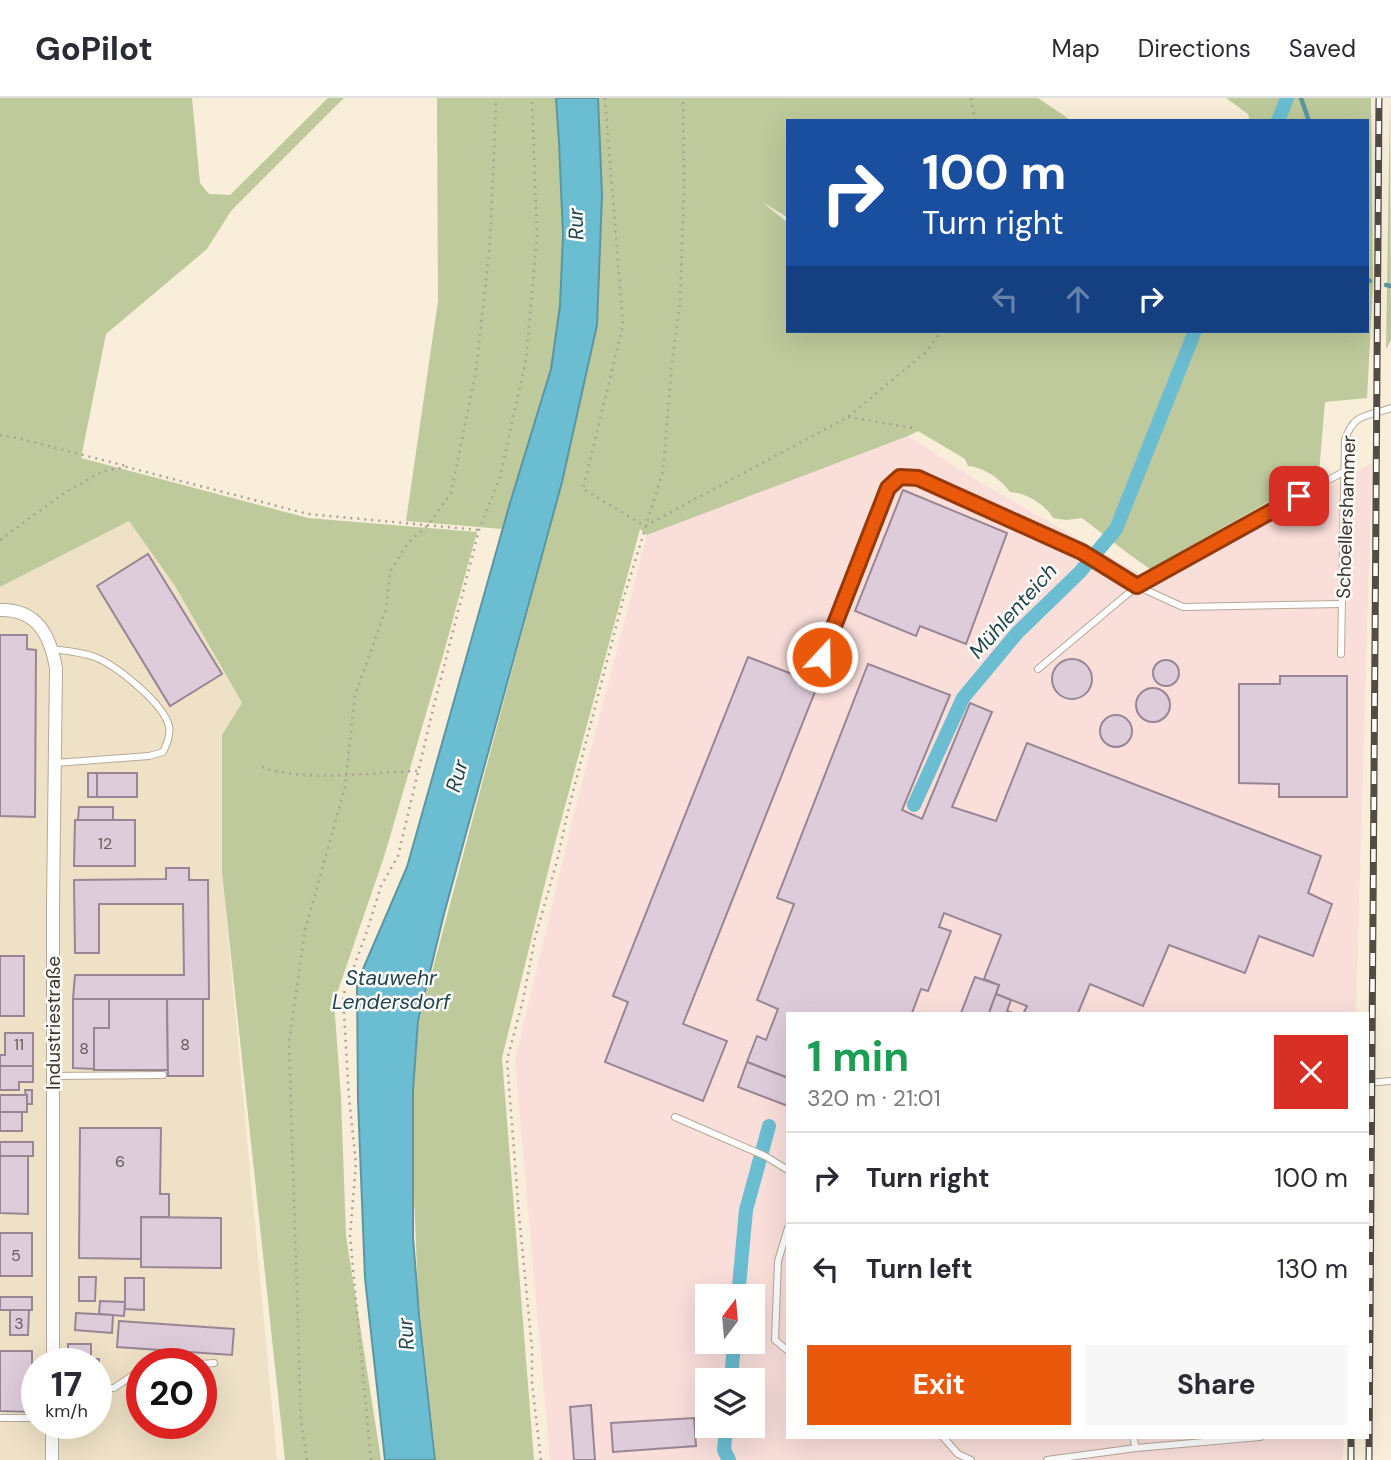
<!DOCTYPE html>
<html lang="en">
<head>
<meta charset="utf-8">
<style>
	body { margin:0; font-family:"DM Sans",sans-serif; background:#f7f7f7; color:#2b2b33; height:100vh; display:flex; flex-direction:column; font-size:26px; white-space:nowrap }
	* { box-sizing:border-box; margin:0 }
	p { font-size:23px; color:#7c7c81 }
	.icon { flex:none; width:38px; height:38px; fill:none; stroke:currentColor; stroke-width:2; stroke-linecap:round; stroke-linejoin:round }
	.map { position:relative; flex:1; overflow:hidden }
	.drawer { position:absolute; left:786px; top:914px; width:583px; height:427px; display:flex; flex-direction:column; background:#fff; border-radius:0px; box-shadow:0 7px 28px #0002 }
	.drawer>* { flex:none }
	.guide { position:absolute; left:786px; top:21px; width:583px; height:214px; border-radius:0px; box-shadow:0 7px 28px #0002; background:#1a4fa0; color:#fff; overflow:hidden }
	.needle { width:46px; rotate:16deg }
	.fabs { position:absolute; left:695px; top:1186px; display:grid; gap:14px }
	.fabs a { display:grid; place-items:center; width:70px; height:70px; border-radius:0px; background:#fff; box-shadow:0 7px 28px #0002; font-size:35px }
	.speed { position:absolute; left:21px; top:1250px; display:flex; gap:14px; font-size:35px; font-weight:700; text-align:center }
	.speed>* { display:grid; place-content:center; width:91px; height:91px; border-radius:50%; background:#fff; box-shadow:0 7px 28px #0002; line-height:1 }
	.speed small { font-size:18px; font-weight:400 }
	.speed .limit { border:10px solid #d22; background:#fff; color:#111 }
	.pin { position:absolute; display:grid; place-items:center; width:60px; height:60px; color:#fff; margin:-30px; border-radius:14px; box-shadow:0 4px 10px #0006 }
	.me { position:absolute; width:77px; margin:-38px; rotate:21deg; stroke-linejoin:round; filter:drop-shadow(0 0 5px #0008) }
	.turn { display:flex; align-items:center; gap:24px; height:147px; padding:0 21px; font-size:32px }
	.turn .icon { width:91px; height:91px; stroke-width:2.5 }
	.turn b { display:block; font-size:49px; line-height:60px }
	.lanes { display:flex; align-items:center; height:66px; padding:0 21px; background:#0003; justify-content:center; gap:35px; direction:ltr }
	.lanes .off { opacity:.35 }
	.round { display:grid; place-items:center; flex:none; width:74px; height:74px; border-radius:0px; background:#f7f7f7 }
	.summary { display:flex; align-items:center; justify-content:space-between; height:119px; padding:0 21px }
	h1 { font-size:42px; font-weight:700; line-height:52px; color:#1e9e55 }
	.primary-button { display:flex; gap:14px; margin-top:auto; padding:14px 21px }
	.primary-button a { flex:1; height:80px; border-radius:0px; background:#ea580c; color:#fff; font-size:28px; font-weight:700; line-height:80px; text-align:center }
	.primary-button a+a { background:#f7f7f7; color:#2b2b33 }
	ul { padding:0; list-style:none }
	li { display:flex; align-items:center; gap:21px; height:91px; padding:0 21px; border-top:2px solid #e1e1e2 }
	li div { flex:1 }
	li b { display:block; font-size:26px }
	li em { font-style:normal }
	header { display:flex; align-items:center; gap:42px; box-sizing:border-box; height:98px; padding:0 35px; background:#fff; border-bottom:2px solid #e1e1e2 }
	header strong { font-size:33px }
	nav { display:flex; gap:38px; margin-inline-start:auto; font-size:24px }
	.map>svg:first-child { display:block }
	.built { fill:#eee1c6; fill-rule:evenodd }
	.industrial { fill:#f9deda; fill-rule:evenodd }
	.green { fill:#beca9b }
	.water { fill:#6bbdd1; stroke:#5d95a0; stroke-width:2 }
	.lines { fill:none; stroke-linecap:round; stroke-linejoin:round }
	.stream { stroke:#5d95a0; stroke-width:4.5 }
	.canal { stroke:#6bbdd1; stroke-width:14 }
	.building { fill:#dfccdb; stroke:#988694; stroke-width:2 }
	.service-casing { stroke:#b4aa97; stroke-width:8 }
	.minor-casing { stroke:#b4aa97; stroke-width:14 }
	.path { stroke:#aaa394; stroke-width:2.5; stroke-dasharray:2 5; stroke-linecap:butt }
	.service { stroke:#fff; stroke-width:6 }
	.minor { stroke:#fff; stroke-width:12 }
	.rail-casing { stroke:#524d44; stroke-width:7 }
	.rail { stroke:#fefcf8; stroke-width:4.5; stroke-dasharray:13; stroke-linecap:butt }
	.route-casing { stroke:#983908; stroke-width:18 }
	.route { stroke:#ea580c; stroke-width:12 }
	.labels { text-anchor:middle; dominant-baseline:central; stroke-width:5; stroke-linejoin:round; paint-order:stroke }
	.number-label { font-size:16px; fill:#645c5a }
	.street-label { font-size:19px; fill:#3b372f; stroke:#fefcf8 }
	.water-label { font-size:21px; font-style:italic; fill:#1f454e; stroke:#fefcf8 }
</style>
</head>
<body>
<header>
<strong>GoPilot</strong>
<nav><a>Map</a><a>Directions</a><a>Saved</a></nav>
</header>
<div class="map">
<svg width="1391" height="1362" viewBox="0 0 1391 1362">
	<rect width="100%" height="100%" fill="#f8eeda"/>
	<path class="built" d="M129 423 175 488 242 606 222 637V774L277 1362H0V489ZM37 1265H96V1325H37ZM142 1265H201V1325H142Z"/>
	<path class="industrial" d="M908 338 981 385 1158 486 1372 365 1356 915H788V1339H1344L1343 1362H550L515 961 574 716 647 437ZM707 1199H752V1244H707ZM707 1283H752V1328H707Z"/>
	<g class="green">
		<polygon points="0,0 192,0 200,85 209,96 230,97 328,0 344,0 231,113 207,151 106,236 81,360 308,420 477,434 442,561 384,759 334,904 341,999 346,1138 381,1362 285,1362 222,774 222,637 242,605 175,488 129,423 0,489"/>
		<polygon points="437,0 556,0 559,44 563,137 560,208 551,271 503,431 406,423 438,203"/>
		<path d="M598 0H1038L1072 23H788L787 119 762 104 787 124 788 233H1367V23H1250L1248 16 1226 0H1371L1373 186 1367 300 1325 304 1319 375 1150 471 1126 454 1082 420 1066 422 1053 420C1045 406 1026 395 1010 394 1001 381 983 369 968 368L965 361 918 333 908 338 647 437 640 431 555 745 502 960 534 1362H436L418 1195 414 1099 413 987 419 923 562 384 597 227 602 97Z"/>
		<polygon points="1390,0 1391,242 1386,251"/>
	</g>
	<polygon class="water" points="556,0 598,0 602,97 597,227 562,384 444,816 418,923 413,992 413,1139 419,1216 435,1362 385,1362 365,1180 358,1002 357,885 407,769 510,405 551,271 560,208 563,137 559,44"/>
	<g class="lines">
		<g class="stream">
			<polyline points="1301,0 1309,23"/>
			<polyline points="1367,181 1370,183"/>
			<polyline points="1386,187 1391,188"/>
		</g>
		<g class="canal">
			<polyline points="1278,23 1287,0"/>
			<polyline points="914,707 963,600 1017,535 1080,474 1116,431 1195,233"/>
			<polyline points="738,1199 746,1112 769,1028"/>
			<polyline points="731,1283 734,1244"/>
			<polyline points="726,1328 724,1352 729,1362"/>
		</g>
	</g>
	<g class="building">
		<polygon points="903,392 1007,435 966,546 920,528 916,538 855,513"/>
		<polygon points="148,456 222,576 170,608 97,488"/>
		<polygon points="0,537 27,537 27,551 36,552 35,719 0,718"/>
		<polygon points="748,559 818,586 683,926 727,943 703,1003 605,964 628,904 613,898"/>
		<circle cx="1072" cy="581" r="20"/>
		<circle cx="1166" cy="575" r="13"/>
		<polygon points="868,566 950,597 902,712 922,721 970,605 992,614 952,709 996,723 1027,645 1321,758 1308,795 1332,806 1313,858 1259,838 1245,875 1169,847 1143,908 1090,886 1078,915 1026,915 1024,914 1027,908 996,896 999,887 984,881 1001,837 944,815 939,829 951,833 928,893 921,891 912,915 788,915 788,980 747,964 757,938 766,942 778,911 757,902 794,806 777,800"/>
		<polygon points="1280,578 1347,578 1347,699 1279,699 1279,686 1239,685 1239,586 1280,586"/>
		<circle cx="1153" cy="607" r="17"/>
		<circle cx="1116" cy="633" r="16"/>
		<rect x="88" y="675" width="9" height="24"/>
		<rect x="97" y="675" width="40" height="24"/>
		<polygon points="79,709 113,709 113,722 78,722"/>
		<polygon points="75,722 135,722 135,768 74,768"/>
		<polygon points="166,770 189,770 189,782 208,782 209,901 73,901 75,877 184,877 183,806 99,806 99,855 75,855 74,782 166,781"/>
		<rect x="0" y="858" width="24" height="60"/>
		<polygon points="975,879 999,887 989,915 961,915"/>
		<polygon points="996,896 1011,902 1007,913 1013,915 989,915"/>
		<polygon points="73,901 109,901 109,930 94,930 94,971 73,970"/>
		<polygon points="109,901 167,901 168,972 94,972 94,930 109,930"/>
		<polygon points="167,901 203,901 203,978 168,978"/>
		<polygon points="5,935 33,935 33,968 0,968 0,957 5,957"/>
		<polygon points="747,964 788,980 788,1008 738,989"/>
		<polygon points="0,968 33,968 33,984 19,984 19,992 0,992"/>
		<polygon points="25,992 32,992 32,1006 27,1006"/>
		<rect x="0" y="997" width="27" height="17"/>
		<rect x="0" y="1014" width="22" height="19"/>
		<polygon points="80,1030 161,1030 160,1096 169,1096 169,1119 141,1119 141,1161 79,1160"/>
		<rect x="0" y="1044" width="33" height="14"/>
		<polygon points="0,1058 28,1058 28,1116 0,1115"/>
		<polygon points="141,1119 221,1120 221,1170 141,1169"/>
		<rect x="0" y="1135" width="32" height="43"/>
		<polygon points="79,1179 96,1179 95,1203 79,1203"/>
		<polygon points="125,1180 144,1180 144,1212 125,1211"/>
		<rect x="0" y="1199" width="32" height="13"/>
		<polygon points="100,1203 125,1204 124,1218 99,1216"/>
		<polygon points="10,1212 29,1212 28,1237 10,1237"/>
		<polygon points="76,1215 113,1217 112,1235 75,1232"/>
		<polygon points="119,1223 234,1231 232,1257 117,1249"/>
		<polygon points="68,1246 91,1246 91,1261 99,1261 99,1269 96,1269 96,1265 68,1265"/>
		<polygon points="0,1253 32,1253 32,1314 0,1313"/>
		<polygon points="591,1307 595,1362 574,1362 570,1309"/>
		<polygon points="694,1320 696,1348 613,1354 611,1325"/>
	</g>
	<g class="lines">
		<g class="service-casing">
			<g id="service">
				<path d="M52 551C67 553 81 554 95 559 117 568 163 605 169 628 171 637 167 646 163 654L149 658 55 665"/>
				<path d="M1341 556 1345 342C1354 314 1367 319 1391 310"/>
				<polyline points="822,559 888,390 900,379 918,381 1082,454 1137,488 1183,509 1342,506"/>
				<polyline points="1038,571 1137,488 1345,373"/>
				<polyline points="53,978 163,977"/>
				<polyline points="1367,985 1391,983"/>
				<polyline points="675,1019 765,1058 788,1072"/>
				<polyline points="788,1130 778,1163 775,1242 788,1253"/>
				<polyline points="201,1266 214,1265"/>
				<polyline points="96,1290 114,1290 142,1271"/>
				<polyline points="0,1320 37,1320"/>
				<polyline points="943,1339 958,1356 971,1362"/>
				<polyline points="1133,1339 1136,1350 1260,1339"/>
				<polyline points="1047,1362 1136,1350"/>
			</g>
		</g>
		<g class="minor-casing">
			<g id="minor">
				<path d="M0 512C37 511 50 537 56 570L53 806V1265"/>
				<polyline points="52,1325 52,1362"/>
			</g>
		</g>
		<g class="path">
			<polyline points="605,0 623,227 583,391 645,428 848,319 926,254 941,233"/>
			<polyline points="971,0 975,23"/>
			<polyline points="848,319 913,330"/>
			<polyline points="0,337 17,340 126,368"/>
			<polyline points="0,442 63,396 103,373 127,369 308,416 479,432"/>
			<path d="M262 669C304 685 373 674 418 673"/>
			<polyline points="307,1362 301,1323 289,944 305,832 345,689 355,597 386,511 390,474 407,446 428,427 451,395 476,273 490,145 496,8 495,0"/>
			<polyline points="371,1362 350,1138 356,1065 349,1000 343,898 366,836 381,788 398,758 433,611 479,432 500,379 526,262 537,139 532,0"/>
			<polyline points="541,1362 532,1285 532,1250 519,1117 507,962 523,902 535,840 557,763 568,713 623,502 663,373 672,264 680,205 684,92 683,0"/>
		</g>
		<use href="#service" class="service"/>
		<use href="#minor" class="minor"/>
		<g class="rail-casing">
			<g id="rail">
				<polyline points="1351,1362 1351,1339"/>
				<polyline points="1369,1362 1379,0"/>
			</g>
		</g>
		<use href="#rail" class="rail"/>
	</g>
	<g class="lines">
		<g class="route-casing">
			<polyline id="route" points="822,559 888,390 900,379 918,380 1082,454 1137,488 1299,398"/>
		</g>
		<use href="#route" class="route"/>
	</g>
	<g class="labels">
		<g class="number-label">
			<text x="105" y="745">12</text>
			<text x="19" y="946">11</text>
			<text x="185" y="946">8</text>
			<text x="84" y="950">8</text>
			<text x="120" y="1063">6</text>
			<text x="16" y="1157">5</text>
			<text x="19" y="1225">3</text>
		</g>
		<g class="street-label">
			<text transform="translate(1346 419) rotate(-88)">Schoellershammer</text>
			<text transform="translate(53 925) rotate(-90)">Industriestraße</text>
		</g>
		<g class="water-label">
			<text transform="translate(576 126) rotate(-92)">Rur</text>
			<text transform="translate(1013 513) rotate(-48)">Mühlenteich</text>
			<text transform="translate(457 678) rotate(-74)">Rur</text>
			<text x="391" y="880">Stauwehr<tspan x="391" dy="24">Lendersdorf</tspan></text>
			<text transform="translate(406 1236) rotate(-94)">Rur</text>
		</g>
	</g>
</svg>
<div class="fabs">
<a><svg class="needle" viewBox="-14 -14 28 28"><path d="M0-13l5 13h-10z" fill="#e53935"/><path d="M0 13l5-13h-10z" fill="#7c7c81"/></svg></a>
<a><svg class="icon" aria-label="layers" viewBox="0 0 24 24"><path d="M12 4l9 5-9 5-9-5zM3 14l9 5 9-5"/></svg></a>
</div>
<div class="speed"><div>17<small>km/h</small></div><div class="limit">20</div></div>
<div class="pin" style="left:1299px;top:398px;background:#d93025"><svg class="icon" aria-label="arrive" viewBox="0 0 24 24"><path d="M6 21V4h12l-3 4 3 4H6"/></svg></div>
<svg class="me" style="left:822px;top:559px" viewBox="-20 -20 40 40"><circle r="17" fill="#ea580c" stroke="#fff" stroke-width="3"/><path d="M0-11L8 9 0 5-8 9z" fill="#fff"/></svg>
<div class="guide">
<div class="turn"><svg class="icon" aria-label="right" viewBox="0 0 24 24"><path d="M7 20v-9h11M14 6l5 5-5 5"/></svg><div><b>100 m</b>Turn right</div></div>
<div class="lanes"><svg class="icon off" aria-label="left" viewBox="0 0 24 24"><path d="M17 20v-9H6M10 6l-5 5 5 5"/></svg><svg class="icon off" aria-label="ahead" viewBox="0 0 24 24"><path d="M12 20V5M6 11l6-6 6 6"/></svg><svg class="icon" aria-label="right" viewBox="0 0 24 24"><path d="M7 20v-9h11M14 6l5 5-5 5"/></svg></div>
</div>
<section class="drawer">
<div class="summary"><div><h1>1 min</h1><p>320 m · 21:01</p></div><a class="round" style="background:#d93025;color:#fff"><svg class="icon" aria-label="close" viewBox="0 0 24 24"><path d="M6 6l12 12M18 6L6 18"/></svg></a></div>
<ul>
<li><svg class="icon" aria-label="right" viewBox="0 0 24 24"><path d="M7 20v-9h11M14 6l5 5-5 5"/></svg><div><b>Turn right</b></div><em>100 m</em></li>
<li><svg class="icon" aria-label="left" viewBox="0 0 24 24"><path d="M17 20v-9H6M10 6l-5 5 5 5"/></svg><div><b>Turn left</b></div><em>130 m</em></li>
</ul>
<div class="primary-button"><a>Exit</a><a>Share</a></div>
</section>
</div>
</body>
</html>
